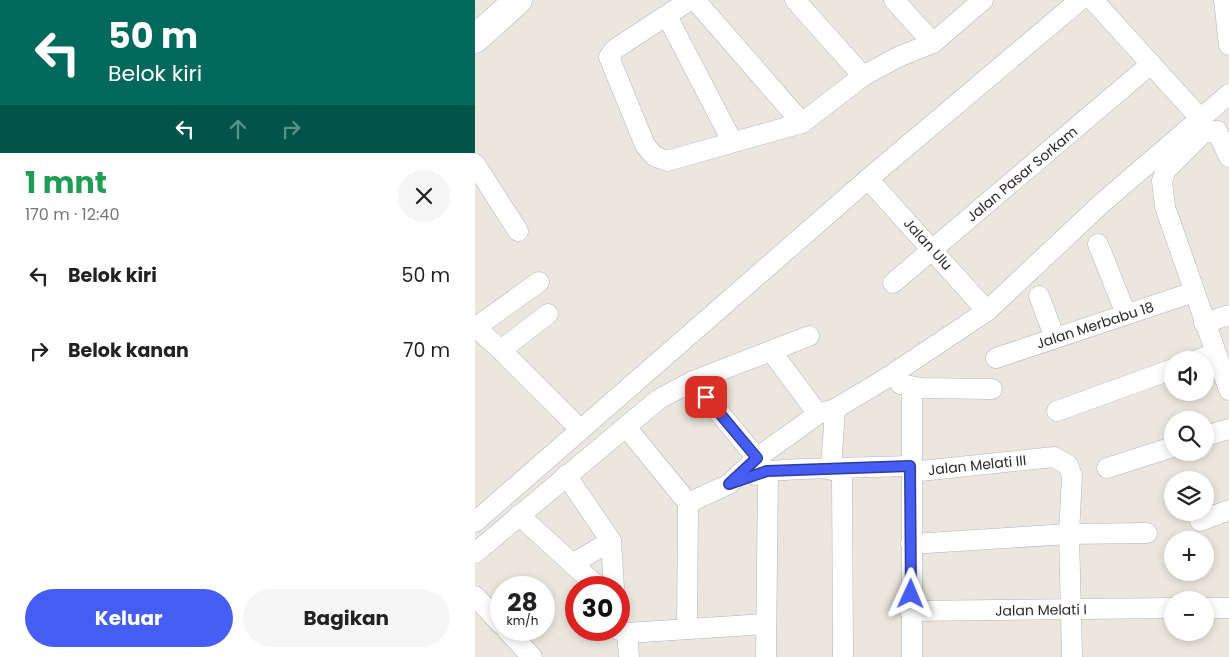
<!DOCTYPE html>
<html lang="id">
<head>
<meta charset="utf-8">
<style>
	body { margin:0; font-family:Poppins,sans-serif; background:#f6f6f6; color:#222; height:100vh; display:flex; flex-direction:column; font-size:19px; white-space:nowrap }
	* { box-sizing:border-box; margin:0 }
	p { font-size:16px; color:#767676 }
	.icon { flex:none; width:28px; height:28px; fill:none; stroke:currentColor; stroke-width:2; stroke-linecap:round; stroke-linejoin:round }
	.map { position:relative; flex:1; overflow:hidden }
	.sheet { display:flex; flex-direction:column; background:#fff; width:475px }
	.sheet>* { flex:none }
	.top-card { background:#00695c; color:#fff; overflow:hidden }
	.fabs { position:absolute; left:689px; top:351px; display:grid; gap:10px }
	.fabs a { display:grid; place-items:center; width:50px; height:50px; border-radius:50%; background:#fff; box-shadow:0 2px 8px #0003; font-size:25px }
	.speed { position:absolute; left:15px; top:576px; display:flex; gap:10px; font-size:25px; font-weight:700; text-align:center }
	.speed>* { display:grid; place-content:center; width:65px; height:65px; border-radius:50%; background:#fff; box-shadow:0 2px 8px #0003; line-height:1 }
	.speed small { font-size:12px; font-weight:400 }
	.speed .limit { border:8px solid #d22; background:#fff; color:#111 }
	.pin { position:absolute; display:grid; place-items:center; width:42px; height:42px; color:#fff; margin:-21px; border-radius:10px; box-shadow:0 2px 8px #0006 }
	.me { position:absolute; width:55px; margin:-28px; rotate:1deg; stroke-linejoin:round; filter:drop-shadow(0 0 4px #0008) }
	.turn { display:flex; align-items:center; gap:18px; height:105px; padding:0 25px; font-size:22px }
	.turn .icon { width:65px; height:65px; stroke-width:2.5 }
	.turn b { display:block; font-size:35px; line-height:42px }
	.lanes { display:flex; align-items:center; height:48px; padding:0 25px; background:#0003; justify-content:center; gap:25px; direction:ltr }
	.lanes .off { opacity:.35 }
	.round { display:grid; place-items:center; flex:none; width:52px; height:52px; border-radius:26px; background:#f6f6f6 }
	.overview { display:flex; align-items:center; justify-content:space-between; height:85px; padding:0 25px }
	h1 { font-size:30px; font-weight:700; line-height:38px; color:#1e9e55 }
	.action { display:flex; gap:10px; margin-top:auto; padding:10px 25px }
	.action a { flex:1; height:58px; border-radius:30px; background:#455df2; color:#fff; font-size:20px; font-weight:700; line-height:58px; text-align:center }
	.action a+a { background:#f6f6f6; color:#222 }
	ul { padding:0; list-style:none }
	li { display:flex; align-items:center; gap:15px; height:75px; padding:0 25px }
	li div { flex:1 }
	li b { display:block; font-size:19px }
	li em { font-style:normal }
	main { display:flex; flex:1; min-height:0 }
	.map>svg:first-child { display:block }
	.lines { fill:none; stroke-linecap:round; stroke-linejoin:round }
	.street-casing { stroke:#b1b3be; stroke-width:21 }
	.secondary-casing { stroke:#b1b3be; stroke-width:29 }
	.street { stroke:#fff; stroke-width:20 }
	.secondary { stroke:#fff; stroke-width:28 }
	.route-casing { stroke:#2d3c9d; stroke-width:12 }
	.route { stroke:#455df2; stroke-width:9 }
	.labels { text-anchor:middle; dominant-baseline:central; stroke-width:5; stroke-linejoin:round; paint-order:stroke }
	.street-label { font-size:14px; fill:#2b2b2b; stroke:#fff }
</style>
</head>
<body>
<main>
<section class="sheet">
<div class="top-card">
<div class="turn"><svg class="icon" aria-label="left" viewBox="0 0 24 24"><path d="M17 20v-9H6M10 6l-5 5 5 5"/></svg><div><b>50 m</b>Belok kiri</div></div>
<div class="lanes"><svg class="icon" aria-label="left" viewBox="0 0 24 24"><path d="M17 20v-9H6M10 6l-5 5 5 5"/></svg><svg class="icon off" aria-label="ahead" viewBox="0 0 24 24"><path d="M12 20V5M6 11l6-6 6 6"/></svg><svg class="icon off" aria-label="right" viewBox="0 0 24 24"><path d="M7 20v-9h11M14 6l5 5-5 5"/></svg></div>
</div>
<div class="overview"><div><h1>1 mnt</h1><p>170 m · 12:40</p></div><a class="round"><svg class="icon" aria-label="close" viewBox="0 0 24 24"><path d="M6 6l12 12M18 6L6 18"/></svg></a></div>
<ul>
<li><svg class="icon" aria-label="left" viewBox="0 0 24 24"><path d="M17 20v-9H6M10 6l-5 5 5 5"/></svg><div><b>Belok kiri</b></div><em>50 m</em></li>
<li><svg class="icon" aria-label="right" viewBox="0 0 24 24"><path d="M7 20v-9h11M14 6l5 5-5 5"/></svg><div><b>Belok kanan</b></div><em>70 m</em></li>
</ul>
<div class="action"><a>Keluar</a><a>Bagikan</a></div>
</section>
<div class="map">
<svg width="754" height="657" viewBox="0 0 754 657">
	<rect width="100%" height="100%" fill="#ece7de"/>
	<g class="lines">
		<g class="street-casing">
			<g id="street">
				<polyline points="215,0 140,49 134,57 170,145 179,156 192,161 327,123 388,76 423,57 458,43 508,0"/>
				<polyline points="220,0 327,123"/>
				<polyline points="320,0 388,76"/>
				<polyline points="419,0 458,43"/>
				<polyline points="618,0 724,117"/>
				<polyline points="749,0 754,45"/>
				<polyline points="192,16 257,141"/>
				<polyline points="754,157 742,131 728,133 691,170 687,181 690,207 754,390"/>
				<polyline points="0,164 43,231"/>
				<polyline points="393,179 512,311"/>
				<polyline points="623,244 651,314"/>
				<polyline points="418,283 676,64"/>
				<polyline points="564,296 580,338"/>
				<polyline points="729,323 754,315"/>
				<polyline points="0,327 26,350 105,429"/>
				<polyline points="1,327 64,282"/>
				<polyline points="26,350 73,314"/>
				<polyline points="296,351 343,414"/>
				<polyline points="521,358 719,292"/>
				<polyline points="722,360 740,353"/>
				<polyline points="218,381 282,458"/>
				<polyline points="425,384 446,388 517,389"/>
				<polyline points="437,387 437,657"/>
				<polyline points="582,411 698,369"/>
				<polyline points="151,427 213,503 212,627"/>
				<polyline points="730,436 754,429"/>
				<polyline points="632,468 698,447"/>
				<polyline points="367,469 368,657"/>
				<polyline points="356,470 360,409"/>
				<polyline points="436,472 579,457 593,465 597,476 594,534 597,657"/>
				<polyline points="91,475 136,541 139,588"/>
				<polyline points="280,475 293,471 326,469 435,466"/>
				<polyline points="213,503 254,484 282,458 343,414 360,409 410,379 512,311 627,203 754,94"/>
				<polyline points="44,515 124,588"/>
				<polyline points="725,521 754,510"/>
				<polyline points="0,522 393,179 605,0"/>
				<polyline points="436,544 594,534 672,533"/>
				<polyline points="0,553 184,399 218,381 334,336"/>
				<polyline points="97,564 136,541"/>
				<polyline points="0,596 26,624"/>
				<polyline points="730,608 754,608"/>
				<polyline points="435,611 698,608"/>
				<polyline points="32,630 57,657"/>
				<polyline points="144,630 152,633 291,624"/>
				<polyline points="152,633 154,657"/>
				<polyline points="291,657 293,471"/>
			</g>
		</g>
		<g class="secondary-casing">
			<polyline id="secondary" points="0,39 43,0"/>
		</g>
		<use href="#street" class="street"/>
		<use href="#secondary" class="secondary"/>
	</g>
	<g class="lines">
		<g class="route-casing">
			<polyline id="route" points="231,397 282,458 254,484 292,471 435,466 436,594"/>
		</g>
		<use href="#route" class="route"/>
	</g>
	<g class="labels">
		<g class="street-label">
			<text transform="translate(547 174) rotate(-40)">Jalan Pasar Sorkam</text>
			<text transform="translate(453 244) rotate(48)">Jalan Ulu</text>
			<text transform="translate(620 325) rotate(-18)">Jalan Merbabu 18</text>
			<text transform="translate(502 465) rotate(-6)">Jalan Melati III</text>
			<text transform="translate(566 610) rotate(-1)">Jalan Melati I</text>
		</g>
	</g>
</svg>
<div class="fabs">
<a><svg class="icon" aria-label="sound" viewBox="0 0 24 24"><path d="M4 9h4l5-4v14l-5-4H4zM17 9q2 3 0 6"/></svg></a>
<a><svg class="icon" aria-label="search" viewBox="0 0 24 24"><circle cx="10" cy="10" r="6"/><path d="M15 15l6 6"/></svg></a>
<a><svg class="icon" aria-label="layers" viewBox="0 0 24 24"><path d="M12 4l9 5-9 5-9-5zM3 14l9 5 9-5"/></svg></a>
<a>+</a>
<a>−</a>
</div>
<div class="speed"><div>28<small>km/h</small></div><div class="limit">30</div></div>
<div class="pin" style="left:231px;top:397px;background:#d93025"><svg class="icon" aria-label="arrive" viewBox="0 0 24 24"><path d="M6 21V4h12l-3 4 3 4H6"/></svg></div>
<svg class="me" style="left:436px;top:594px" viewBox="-20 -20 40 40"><path d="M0-17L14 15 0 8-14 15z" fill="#455df2" stroke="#fff" stroke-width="4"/></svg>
</div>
</main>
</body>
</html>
